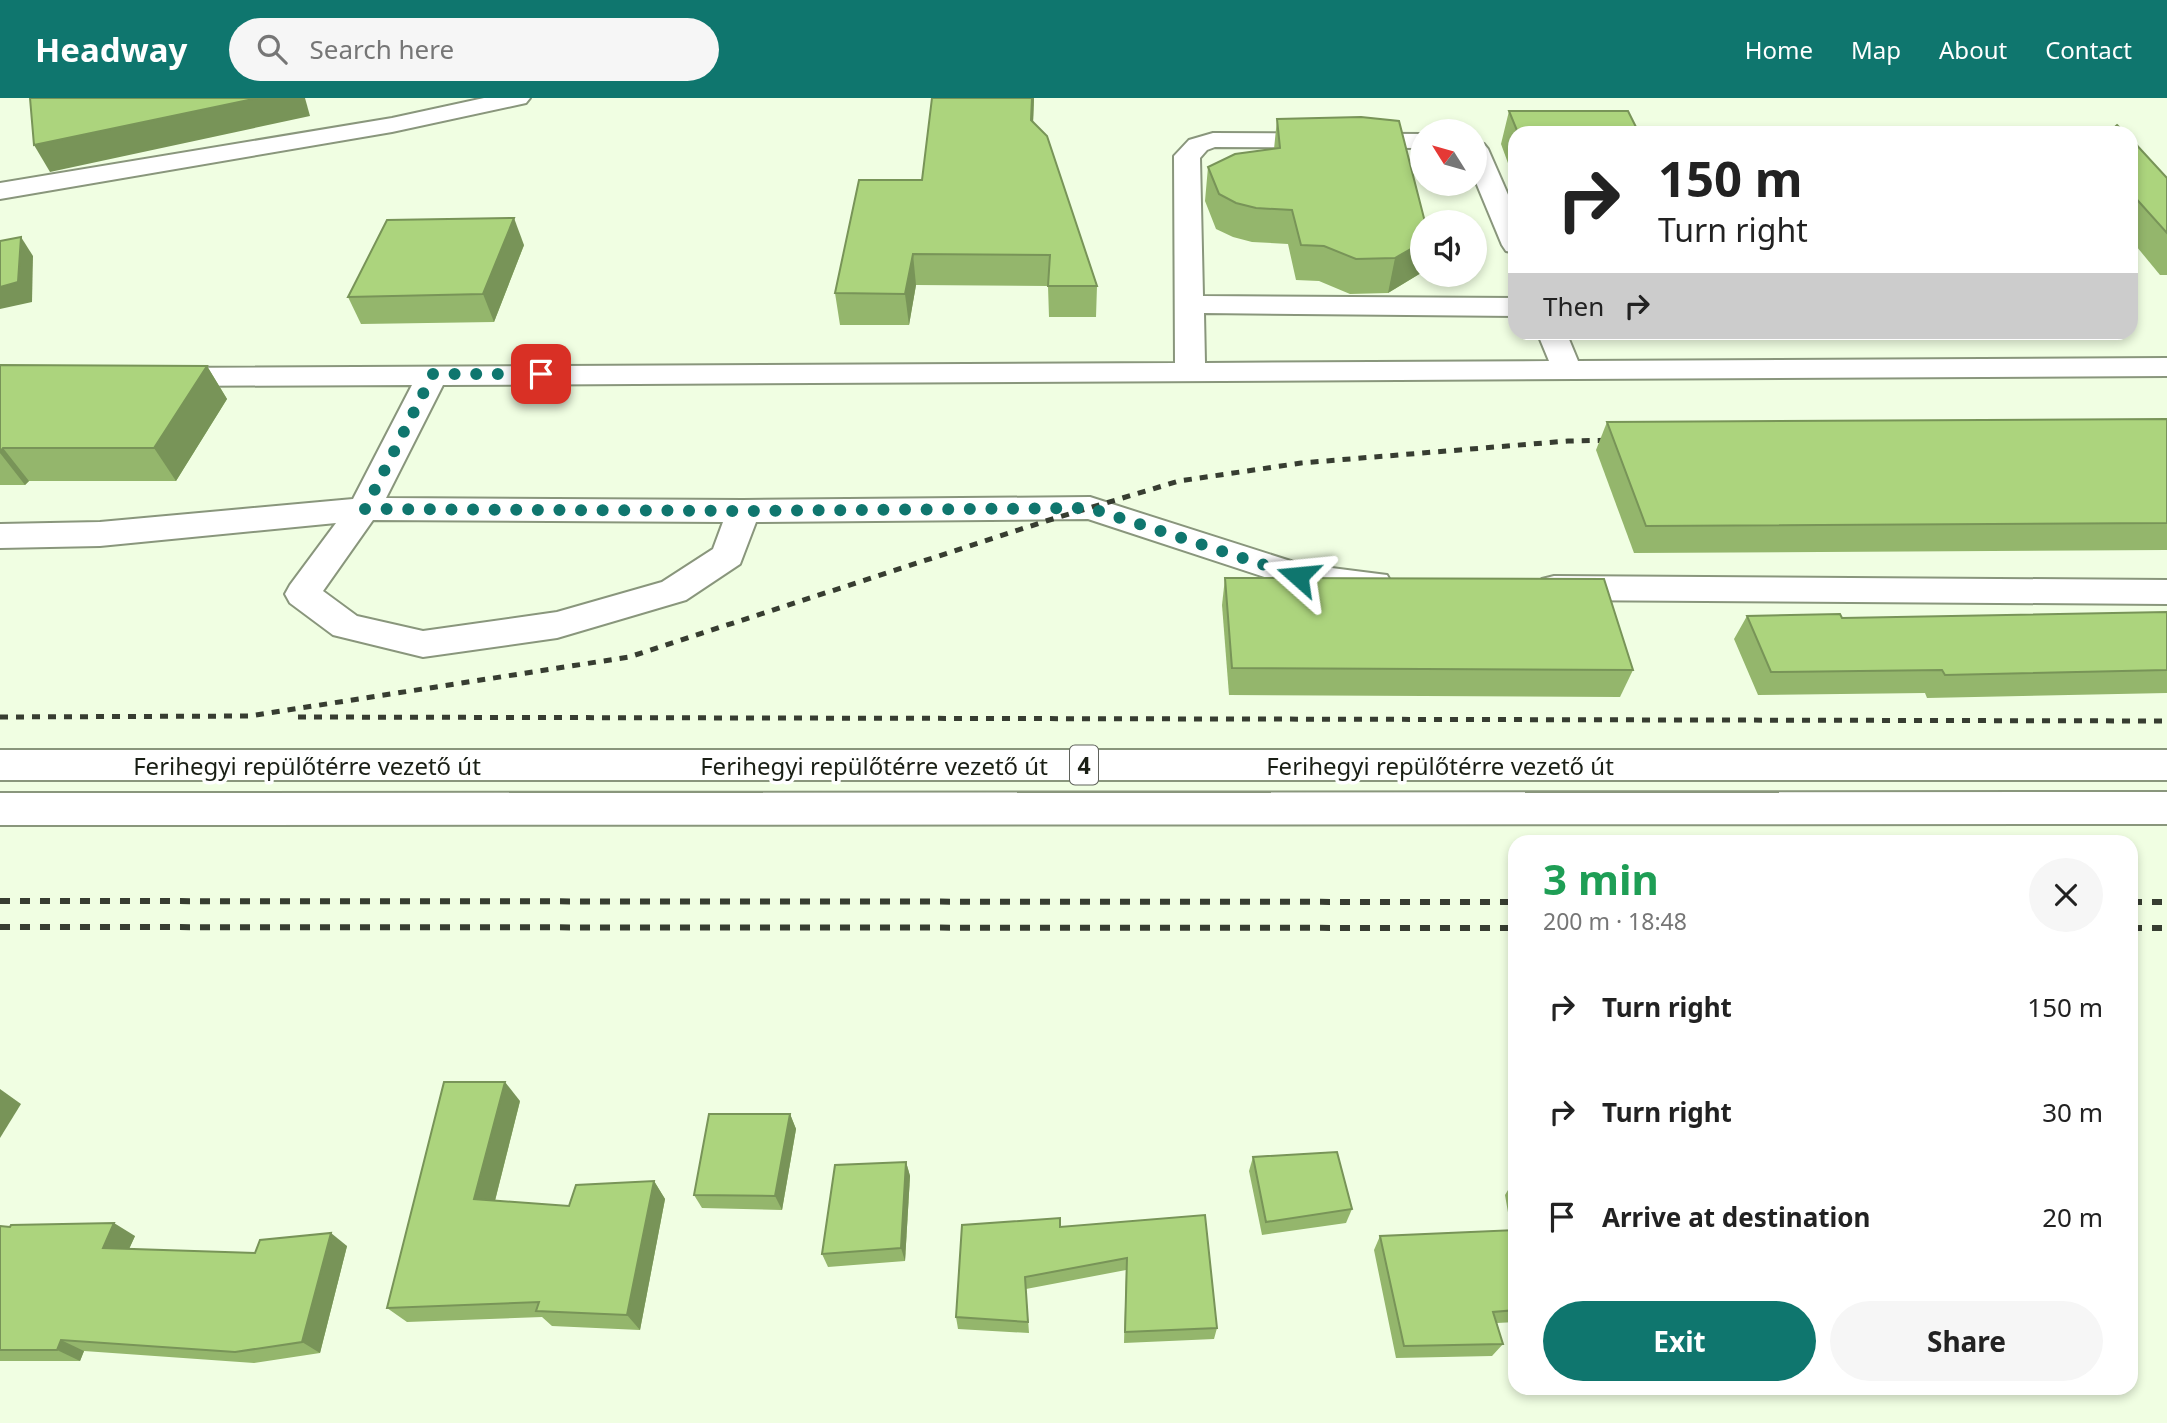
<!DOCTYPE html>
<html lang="en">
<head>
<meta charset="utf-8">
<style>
	body { margin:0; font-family:"Noto Sans",sans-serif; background:#f6f6f6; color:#222; height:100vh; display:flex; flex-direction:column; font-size:26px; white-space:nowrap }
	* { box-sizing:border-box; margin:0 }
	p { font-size:23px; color:#767676 }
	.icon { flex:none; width:38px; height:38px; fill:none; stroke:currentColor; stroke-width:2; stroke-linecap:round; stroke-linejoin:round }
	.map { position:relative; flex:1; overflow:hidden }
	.side { position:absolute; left:1508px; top:737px; width:630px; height:560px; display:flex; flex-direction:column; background:#fff; border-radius:21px; box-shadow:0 4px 10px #0003 }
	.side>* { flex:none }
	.banner { position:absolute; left:1508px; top:28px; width:630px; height:214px; border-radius:21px; box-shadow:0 4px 10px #0003; background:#fff; color:#222; overflow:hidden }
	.needle { width:46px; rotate:307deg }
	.controls { position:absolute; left:1410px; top:21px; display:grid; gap:14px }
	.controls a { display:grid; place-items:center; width:77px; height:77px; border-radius:50%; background:#fff; box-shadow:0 4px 10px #0003; font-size:35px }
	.pin { position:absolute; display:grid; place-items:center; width:60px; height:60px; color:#fff; margin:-30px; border-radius:14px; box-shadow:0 4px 10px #0006 }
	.me { position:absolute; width:77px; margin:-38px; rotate:288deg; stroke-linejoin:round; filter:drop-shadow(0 0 5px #0008) }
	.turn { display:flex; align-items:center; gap:24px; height:147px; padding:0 35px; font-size:32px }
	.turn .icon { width:91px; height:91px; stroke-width:2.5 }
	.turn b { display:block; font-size:49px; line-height:60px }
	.then { display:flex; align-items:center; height:66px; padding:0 35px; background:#0003; gap:14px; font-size:26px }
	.round { display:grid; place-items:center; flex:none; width:74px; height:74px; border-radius:37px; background:#f6f6f6 }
	.headline { display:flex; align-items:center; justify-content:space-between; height:119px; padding:0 35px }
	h1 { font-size:42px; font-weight:700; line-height:52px; color:#1e9e55 }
	.primary-button { display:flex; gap:14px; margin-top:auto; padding:14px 35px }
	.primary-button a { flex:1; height:80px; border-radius:42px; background:#0f766e; color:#fff; font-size:28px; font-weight:700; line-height:80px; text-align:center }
	.primary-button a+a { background:#f6f6f6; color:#222 }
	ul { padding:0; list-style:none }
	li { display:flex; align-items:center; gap:21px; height:105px; padding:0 35px }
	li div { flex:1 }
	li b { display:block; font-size:26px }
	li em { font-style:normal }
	header { display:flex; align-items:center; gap:42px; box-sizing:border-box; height:98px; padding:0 35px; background:#0f766e; color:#fff }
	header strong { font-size:33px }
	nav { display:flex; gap:38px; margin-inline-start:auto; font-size:24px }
	.search { width:490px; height:63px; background:#f6f6f6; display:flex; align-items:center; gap:18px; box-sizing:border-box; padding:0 24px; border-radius:38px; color:#767676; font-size:26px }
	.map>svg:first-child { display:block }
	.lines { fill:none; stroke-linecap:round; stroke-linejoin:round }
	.minor-casing { stroke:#89967c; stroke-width:4 }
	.major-casing { stroke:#89967c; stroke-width:4 }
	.minor { fill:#fff; fill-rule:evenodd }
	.major { fill:#fff; fill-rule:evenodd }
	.rail-far1 { stroke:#373d31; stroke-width:5; stroke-dasharray:8 8; stroke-linecap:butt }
	.rail { stroke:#373d31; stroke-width:6; stroke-dasharray:10 10; stroke-linecap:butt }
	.wall { fill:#94b66c }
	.shaded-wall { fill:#789458 }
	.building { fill:#acd47d; stroke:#789458; stroke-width:2 }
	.route { stroke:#0f766e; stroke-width:12; stroke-dasharray:0 21.6 }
	.labels { text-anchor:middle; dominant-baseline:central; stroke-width:7; stroke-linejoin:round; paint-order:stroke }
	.shield { fill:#fff; stroke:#5f625b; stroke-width:2 }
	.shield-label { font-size:23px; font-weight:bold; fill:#1a1f15 }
	.street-label { font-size:24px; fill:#1a1f15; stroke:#fff }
</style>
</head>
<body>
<header>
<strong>Headway</strong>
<div class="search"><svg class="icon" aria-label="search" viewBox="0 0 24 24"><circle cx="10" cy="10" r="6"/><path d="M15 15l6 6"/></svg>Search here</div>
<nav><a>Home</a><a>Map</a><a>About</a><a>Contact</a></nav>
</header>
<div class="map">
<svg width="2167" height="1325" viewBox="0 0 2167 1325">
	<rect width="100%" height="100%" fill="#f0fee2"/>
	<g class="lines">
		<g class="minor-casing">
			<g id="minor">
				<polygon points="484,0 530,0 526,5 392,34 0,101 0,85 392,20"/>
				<path d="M1213 35 1423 36V50L1215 49 1207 52 1200 60 1203 198 1516 200V218L1204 215 1205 265 1549 263 1537 234H1566L1578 263 2167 260V278L443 287 386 400 743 402 1090 399 1300 466 1387 477 1392 486 1387 495 1375 498 1298 490 1088 421 756 424 740 466 686 502 557 540 423 559 333 537 290 505 285 496 290 487 336 425 100 448 0 450V426L100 424 353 401 412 287 160 288 149 286 145 279 149 272 160 270 1175 265 1174 58 1189 42ZM373 422 723 424 713 451 662 484 557 514 423 533 357 518 323 493Z"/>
				<polygon points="1475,44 1484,46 1488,51 1516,115 1516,155 1506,153 1502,147 1475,82"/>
				<polygon points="1554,478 2167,482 2167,506 1554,502 1542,499 1537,490 1542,481"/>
			</g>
		</g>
		<g class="major-casing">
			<g id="major">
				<rect x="0" y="652" width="2167" height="30"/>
				<polygon points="2167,694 2167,726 0,727 0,695"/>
			</g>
		</g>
		<use href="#minor" class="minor"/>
		<use href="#major" class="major"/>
		<g class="rail-far1">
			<polyline points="0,619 249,618 629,559 1046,423 1179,383 1301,365 1568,343 1618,342"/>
			<polyline points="298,619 2167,623"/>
		</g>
		<g class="rail">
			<polyline points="0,803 1516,804"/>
			<polyline points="2132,804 2167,804"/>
			<polyline points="0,829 1516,830"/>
			<polyline points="2132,830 2167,830"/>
		</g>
	</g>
	<g class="wall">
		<polygon points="932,0 1034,0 1033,24 1097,188 1096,219 1049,219 1048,188 916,187 909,227 840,227 835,195 922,82"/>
		<polygon points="1509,13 1639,35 1516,35 1516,87 1501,46"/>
		<polygon points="1277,21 1423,124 1423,169 1421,175 1388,195 1350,196 1319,183 1296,182 1288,146 1252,144 1233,139 1216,131 1205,103 1208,69 1274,51"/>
		<polygon points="2132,42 2167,80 2167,177 2160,177 2132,143"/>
		<polygon points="524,147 494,224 361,226 348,199"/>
		<polygon points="0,267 207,268 227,301 176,383 29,383 25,387 0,387"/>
		<polygon points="2167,321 2167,452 1634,455 1596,352 1607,324"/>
		<polygon points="1225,480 1633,572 1620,599 1229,597 1222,507"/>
		<polygon points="2167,514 2167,595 1927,600 1925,595 1758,597 1734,541 1747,518 1842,520"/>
		<polygon points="520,1003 495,1103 569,1108 654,1083 665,1101 640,1232 552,1228 542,1219 407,1224 387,1210"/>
		<polygon points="790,1016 796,1031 782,1112 702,1110 694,1097"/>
		<polygon points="1253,1059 1352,1111 1346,1125 1262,1137 1249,1073"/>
		<polygon points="906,1064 910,1078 905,1163 828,1169 822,1156"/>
		<polygon points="1514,1082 1516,1082 1516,1224 1497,1225 1503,1246 1492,1258 1396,1260 1374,1152 1380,1138 1511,1132 1505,1097"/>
		<polygon points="1205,1117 1217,1230 1214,1241 1124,1245 1126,1172 1026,1191 1029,1235 958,1231 956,1219 1060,1129"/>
		<polygon points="0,1128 135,1138 129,1151 255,1155 347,1148 320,1255 254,1265 84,1253 80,1263 0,1263"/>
	</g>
	<g class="shaded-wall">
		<polygon points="258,0 305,0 310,18 50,74 34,47"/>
		<polygon points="1032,0 1034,0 1032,52 1031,22"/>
		<polygon points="514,120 524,147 494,224 483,196"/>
		<polygon points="21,139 33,158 32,204 0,211 0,189"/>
		<polygon points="1423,144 1423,169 1421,175 1388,195 1395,160"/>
		<polygon points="913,156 916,187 909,227 905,196"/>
		<polygon points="207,268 227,301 176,383 154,350"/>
		<polygon points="3,350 29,383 25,387 0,355"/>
		<polygon points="505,984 520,1003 491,1118 474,1101"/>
		<polygon points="0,991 21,1006 0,1040"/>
		<polygon points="790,1016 796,1031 782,1112 775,1098"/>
		<polygon points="906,1064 910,1078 905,1163 901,1150"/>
		<polygon points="654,1083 665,1101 640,1232 627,1217"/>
		<polygon points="114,1125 135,1138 124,1162 103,1150"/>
		<polygon points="331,1135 347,1148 320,1255 302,1244"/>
		<polygon points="61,1242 84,1253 80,1263 57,1252"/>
	</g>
	<g class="building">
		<polygon points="30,0 258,0 34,47"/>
		<polygon points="932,0 1032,0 1031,22 1047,38 1097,188 1048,188 1050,157 913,156 905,196 835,195 859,82 922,82"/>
		<polygon points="1509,13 1628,13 1639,35 1518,35"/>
		<polygon points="1361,19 1399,23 1425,124 1423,124 1423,144 1395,160 1356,161 1324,148 1301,147 1292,112 1256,110 1236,105 1219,96 1208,69 1235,56 1280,50 1277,21"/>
		<polygon points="2117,27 2125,35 2108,35"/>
		<polygon points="2132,42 2167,80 2167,135 2132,96"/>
		<polygon points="514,120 483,196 348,199 387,122"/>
		<polygon points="21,139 18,184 0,189 0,143"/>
		<polygon points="0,267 207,268 154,350 3,350 0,354"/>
		<polygon points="2167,321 2167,425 1646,428 1607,324"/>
		<polygon points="1225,480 1604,481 1633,572 1232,570"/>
		<polygon points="2167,514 2167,572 1945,577 1942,572 1771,574 1747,518 1840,516 1842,520"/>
		<polygon points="444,984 505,984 474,1101 569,1108 576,1087 654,1083 627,1217 536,1213 539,1204 387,1210"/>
		<polygon points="709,1016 790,1016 775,1098 694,1097"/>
		<polygon points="1337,1054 1352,1111 1266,1124 1253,1059"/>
		<polygon points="906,1064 901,1150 822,1156 835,1067"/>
		<polygon points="1205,1117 1217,1230 1125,1234 1127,1160 1025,1179 1028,1224 956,1219 962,1127 1060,1120 1060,1129"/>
		<polygon points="114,1125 103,1150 255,1155 260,1142 331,1135 302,1244 235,1254 61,1242 57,1252 0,1252 0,1128 10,1129 11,1127"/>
		<polygon points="1516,1132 1516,1212 1493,1214 1503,1246 1404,1248 1380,1138"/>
	</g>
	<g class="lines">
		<polyline class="route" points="541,276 433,276 365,411 743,413 1090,410 1298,478"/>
	</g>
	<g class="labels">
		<rect class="shield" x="1070" y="647.5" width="28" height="39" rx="5"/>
		<g class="shield-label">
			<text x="1084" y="667">4</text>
		</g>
		<g class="street-label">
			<text x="307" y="667">Ferihegyi repülőtérre vezető út</text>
			<text x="874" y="667">Ferihegyi repülőtérre vezető út</text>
			<text x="1440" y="667">Ferihegyi repülőtérre vezető út</text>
		</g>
	</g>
</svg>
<div class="controls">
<a><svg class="needle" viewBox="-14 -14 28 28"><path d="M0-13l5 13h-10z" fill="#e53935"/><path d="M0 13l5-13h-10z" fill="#767676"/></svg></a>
<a><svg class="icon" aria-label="sound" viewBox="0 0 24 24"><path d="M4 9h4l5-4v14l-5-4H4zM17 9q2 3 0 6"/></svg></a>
</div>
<div class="pin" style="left:541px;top:276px;background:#d93025"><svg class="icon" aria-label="arrive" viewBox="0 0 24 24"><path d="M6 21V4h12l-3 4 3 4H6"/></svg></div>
<svg class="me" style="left:1298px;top:478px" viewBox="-20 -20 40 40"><path d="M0-17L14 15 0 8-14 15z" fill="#0f766e" stroke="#fff" stroke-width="4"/></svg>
<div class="banner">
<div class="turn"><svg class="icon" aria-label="right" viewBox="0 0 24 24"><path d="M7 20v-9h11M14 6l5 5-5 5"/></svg><div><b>150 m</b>Turn right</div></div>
<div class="then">Then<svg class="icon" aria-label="right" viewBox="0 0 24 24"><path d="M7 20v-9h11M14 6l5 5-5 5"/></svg></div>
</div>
<section class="side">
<div class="headline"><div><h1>3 min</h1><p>200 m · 18:48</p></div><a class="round"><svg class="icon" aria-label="close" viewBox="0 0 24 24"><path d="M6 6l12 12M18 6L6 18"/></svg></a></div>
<ul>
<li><svg class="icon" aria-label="right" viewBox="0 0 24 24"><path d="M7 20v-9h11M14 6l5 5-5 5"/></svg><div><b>Turn right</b></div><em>150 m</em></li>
<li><svg class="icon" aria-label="right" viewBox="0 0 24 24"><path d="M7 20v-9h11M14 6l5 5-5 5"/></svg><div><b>Turn right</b></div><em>30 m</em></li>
<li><svg class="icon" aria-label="arrive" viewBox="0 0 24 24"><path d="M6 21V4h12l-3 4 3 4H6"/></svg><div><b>Arrive at destination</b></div><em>20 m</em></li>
</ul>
<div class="primary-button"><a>Exit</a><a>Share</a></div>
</section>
</div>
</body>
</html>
